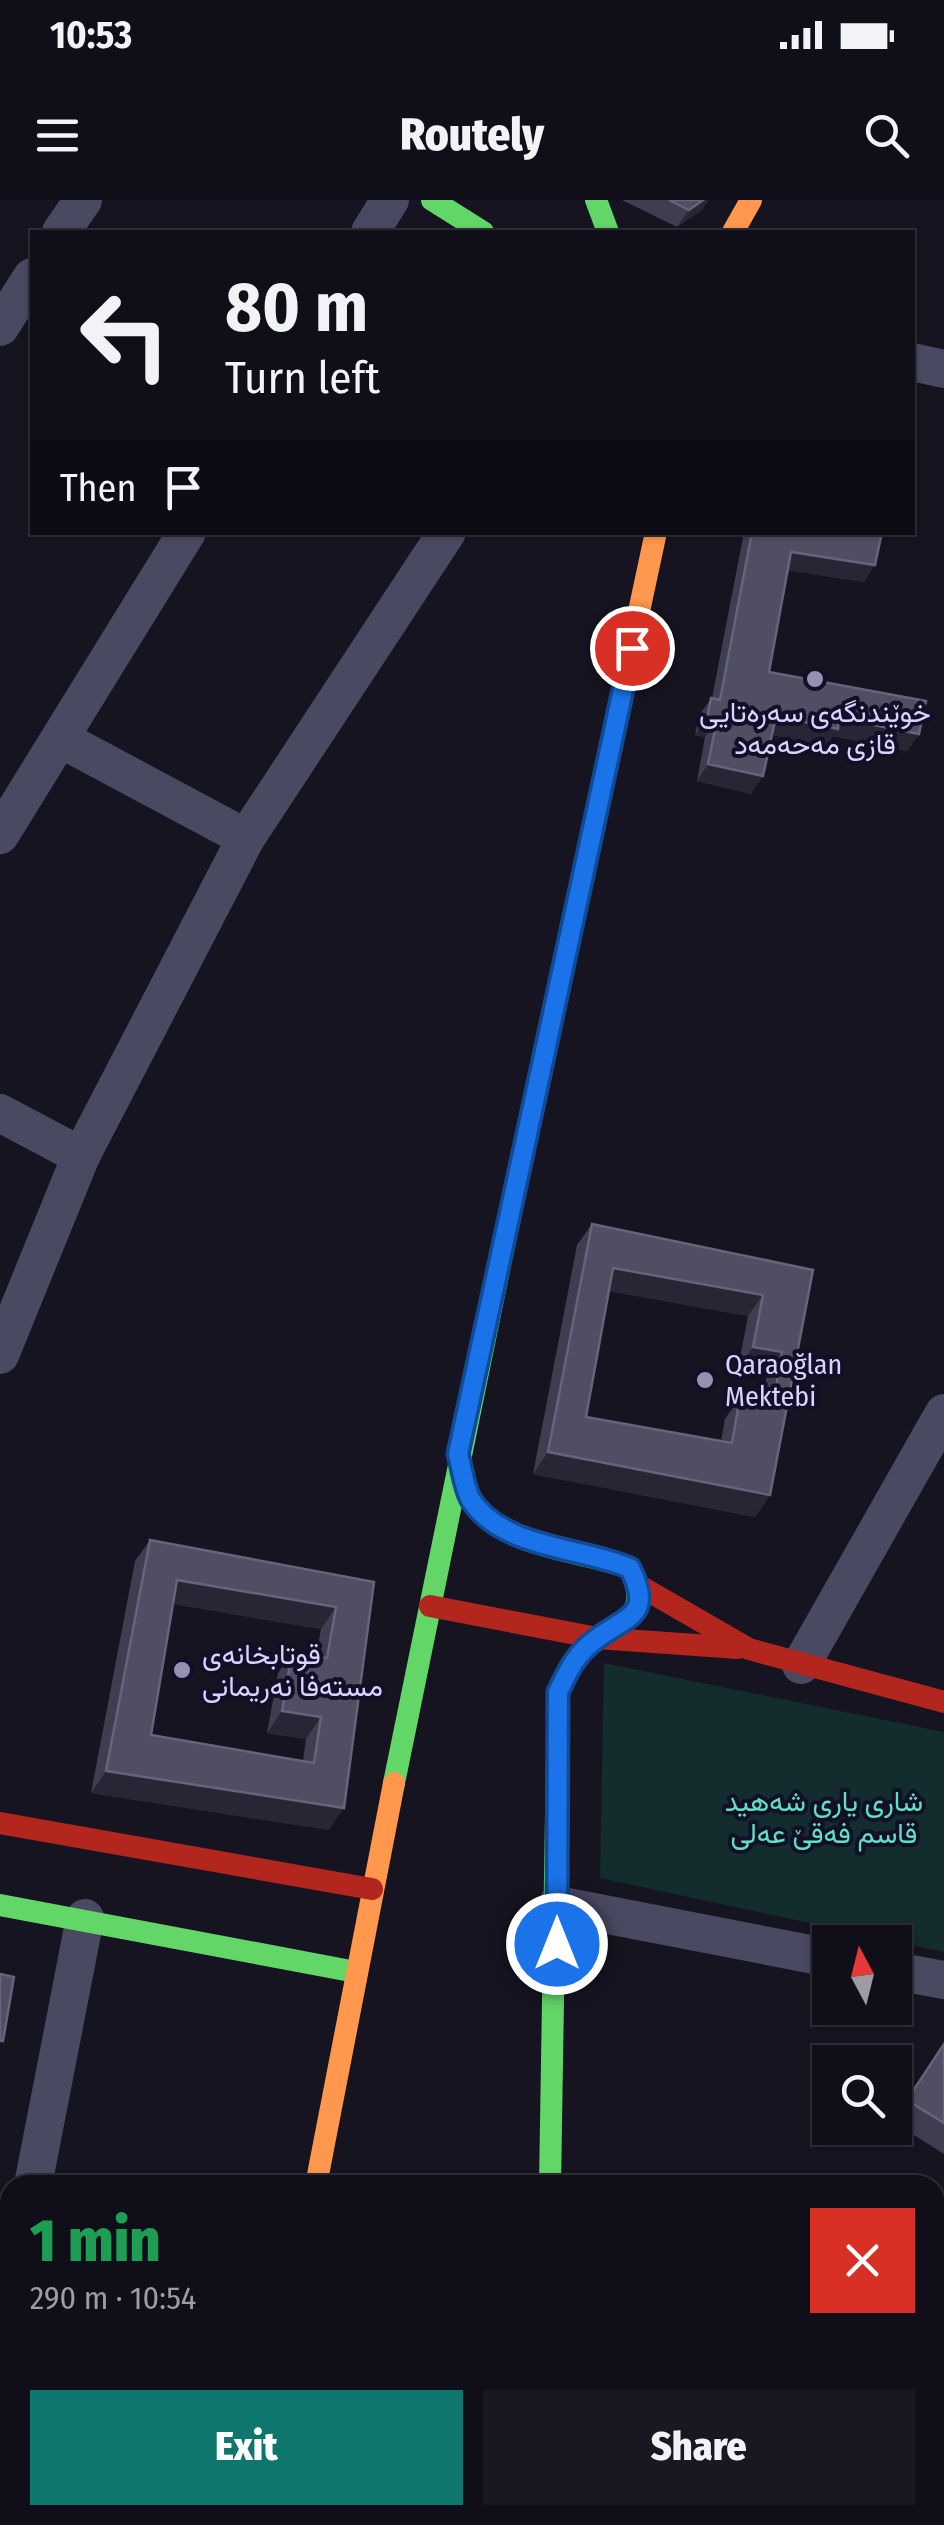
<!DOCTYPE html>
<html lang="en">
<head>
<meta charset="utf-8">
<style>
	body { margin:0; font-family:"Fira Sans Condensed",Vazirmatn,sans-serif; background:#191822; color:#f1f3f6; height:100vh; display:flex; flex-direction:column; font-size:38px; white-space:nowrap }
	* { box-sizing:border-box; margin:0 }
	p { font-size:32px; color:#9c9ca2 }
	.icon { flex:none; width:55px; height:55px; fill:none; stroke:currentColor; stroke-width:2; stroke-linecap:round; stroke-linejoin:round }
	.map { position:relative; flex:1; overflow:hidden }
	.drawer { position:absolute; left:0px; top:1975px; width:945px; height:350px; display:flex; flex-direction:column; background:#100f19; border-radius:30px 30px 0 0; box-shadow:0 2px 8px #0004,0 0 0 2px #302f38 }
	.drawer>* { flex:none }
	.top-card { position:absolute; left:30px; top:30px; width:885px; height:305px; border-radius:0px; box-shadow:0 2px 8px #0004,0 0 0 2px #302f38; background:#100f19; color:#f1f3f6; overflow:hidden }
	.needle { width:65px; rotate:353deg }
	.tools { position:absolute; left:812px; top:1725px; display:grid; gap:20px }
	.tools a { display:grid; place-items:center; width:100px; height:100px; border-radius:0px; background:#100f19; box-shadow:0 2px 8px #0004,0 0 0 2px #302f38; font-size:50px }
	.pin { position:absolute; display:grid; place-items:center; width:85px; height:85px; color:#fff; margin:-42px; border:5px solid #fff; border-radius:50%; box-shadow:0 2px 10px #0007 }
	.me { position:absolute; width:110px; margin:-55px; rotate:0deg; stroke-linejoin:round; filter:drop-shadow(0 0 8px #0008) }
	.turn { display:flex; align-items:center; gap:35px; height:210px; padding:0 30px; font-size:45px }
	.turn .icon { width:130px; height:130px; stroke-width:2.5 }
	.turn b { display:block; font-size:70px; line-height:85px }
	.then { display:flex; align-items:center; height:95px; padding:0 30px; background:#0003; gap:20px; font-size:38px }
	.round { display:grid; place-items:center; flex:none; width:105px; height:105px; border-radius:0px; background:#191822 }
	.summary { display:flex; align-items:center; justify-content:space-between; height:170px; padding:0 30px }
	h1 { font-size:60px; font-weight:800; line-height:75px; color:#1e9e55 }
	.button { display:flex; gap:20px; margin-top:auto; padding:20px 30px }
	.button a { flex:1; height:115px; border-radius:0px; background:#0f766e; color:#fff; font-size:40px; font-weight:800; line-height:115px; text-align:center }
	.button a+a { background:#191822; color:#f1f3f6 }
	.status { display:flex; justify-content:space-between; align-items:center; height:70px; padding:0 50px; background:#100f19; direction:ltr }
	.status svg { height:28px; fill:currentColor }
	header { display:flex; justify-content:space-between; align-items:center; height:130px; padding:0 30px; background:#100f19; font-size:45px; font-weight:800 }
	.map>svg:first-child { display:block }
	.green { fill:#132c2d }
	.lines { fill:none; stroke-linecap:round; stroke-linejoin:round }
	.street { stroke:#4a4962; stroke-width:38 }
	.fast { stroke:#63d668; stroke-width:22 }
	.slow { stroke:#ff974d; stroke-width:22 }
	.jam { stroke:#b3261e; stroke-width:22 }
	.wall { fill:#403d50; fill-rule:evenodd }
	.shaded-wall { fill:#282635 }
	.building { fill:#504e63; stroke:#66637b; stroke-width:2.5; fill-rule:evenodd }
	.route-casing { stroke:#114b97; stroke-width:25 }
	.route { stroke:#1a73e8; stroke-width:18 }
	.poi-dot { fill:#9591b1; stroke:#130f26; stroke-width:4 }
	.labels { text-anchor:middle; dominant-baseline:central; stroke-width:8; stroke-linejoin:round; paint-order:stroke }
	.poi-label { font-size:28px; fill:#d9d4ff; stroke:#130f26; text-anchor:start }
	.park-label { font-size:28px; fill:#5fe0c0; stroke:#130f26 }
</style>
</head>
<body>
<div class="status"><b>10:53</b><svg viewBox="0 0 49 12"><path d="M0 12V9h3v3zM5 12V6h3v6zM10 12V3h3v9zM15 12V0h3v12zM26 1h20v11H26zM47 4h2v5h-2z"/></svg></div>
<header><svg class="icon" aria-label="menu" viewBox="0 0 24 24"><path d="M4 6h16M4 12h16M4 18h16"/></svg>Routely<svg class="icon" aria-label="search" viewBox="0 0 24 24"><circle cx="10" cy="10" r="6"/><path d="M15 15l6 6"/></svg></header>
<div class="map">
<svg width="944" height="2325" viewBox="0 0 944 2325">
	<rect width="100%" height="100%" fill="#161421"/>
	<polygon class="green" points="604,1463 944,1532 944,1752 600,1678"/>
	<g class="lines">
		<g class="street">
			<polyline points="61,32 83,0"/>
			<polyline points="370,32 390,0"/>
			<polyline points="0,127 32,77"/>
			<polyline points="912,162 944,169"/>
			<polyline points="61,539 246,638"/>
			<polyline points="0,635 187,332"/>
			<polyline points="0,913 81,956"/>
			<polyline points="0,1155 81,956 246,638 447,332"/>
			<polyline points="801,1465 944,1213"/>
			<polyline points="557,1705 830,1758"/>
			<polyline points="895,1771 944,1780"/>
			<polyline points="33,1985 85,1718"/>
			<polyline points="0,2154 10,2103"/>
			<polyline points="935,2194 944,2180"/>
			<polyline points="503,2315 525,2325"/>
		</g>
		<g class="fast">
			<polyline points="432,0 483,32"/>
			<polyline points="596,0 608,32"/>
			<path d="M458 1254C462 1269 463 1287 471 1300 503 1349 580 1350 630 1368 652 1421 621 1416 588 1446 574 1458 566 1475 558 1492L550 1985"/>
			<polyline points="394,1583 527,933"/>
			<polyline points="0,1705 356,1772"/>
			<polyline points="453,2325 457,2315"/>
		</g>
		<g class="slow">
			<polyline points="733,32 751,0"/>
			<polyline points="576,706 656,332"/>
			<polyline points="316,1985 394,1583"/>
			<polyline points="252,2325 253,2315"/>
		</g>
		<g class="jam">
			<polyline points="527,933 576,706"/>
			<polyline points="638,1385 749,1449 944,1502"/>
			<polyline points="430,1406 597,1438 738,1448"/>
			<polyline points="0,1623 372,1689"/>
		</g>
	</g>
	<g class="wall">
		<polygon points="622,0 708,0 702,10 677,27"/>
		<polygon points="744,332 882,332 864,382 788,370 769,472 919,534 907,551 833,536 826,546 772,535 751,594 697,581 705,537 695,535 699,515 712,498"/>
		<path d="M592 1024 813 1070 770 1295 755 1317 533 1274 577 1045ZM609 1091 748 1116 738 1168 767 1174 762 1202 740 1197 725 1219 721 1241 586 1217Z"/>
		<path d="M150 1340 374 1382 329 1630 91 1593 135 1361ZM173 1404 321 1429 316 1456 292 1452 278 1473 267 1533 306 1539 303 1561 151 1535Z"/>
		<polygon points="944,1843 944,1954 895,1923 895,1917"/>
	</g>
	<g class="shaded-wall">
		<polygon points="703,0 708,0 702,10 677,27 689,10"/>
		<polygon points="791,352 875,365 864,382 779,369"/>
		<polygon points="776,516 839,518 919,534 907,551 833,536 826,546 764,533"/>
		<polygon points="707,518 717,520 705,537 695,535"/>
		<polygon points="708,564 763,576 751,594 697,581"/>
		<polygon points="613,1068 763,1095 748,1116 598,1089"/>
		<polygon points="753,1147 782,1152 767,1174 738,1168"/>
		<polygon points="548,1252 770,1295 755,1317 533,1274"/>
		<polygon points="177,1380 336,1407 321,1429 162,1402"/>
		<polygon points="282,1511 321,1517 306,1539 267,1533"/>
		<polygon points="106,1571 344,1608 329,1630 91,1593"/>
	</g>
	<g class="building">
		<polygon points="669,0 703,0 689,10"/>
		<polygon points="752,332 882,332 875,365 791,352 769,472 926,501 919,534 839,518 838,529 776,516 763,576 708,564 717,520 707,518 711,498 720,500"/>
		<path d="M592 1024 813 1070 770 1295 548 1252ZM613 1068 763 1095 753 1147 782 1152 773 1204 740 1197 732 1243 586 1217Z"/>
		<path d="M150 1340 374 1382 344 1608 106 1571ZM177 1380 336 1407 327 1458 292 1452 282 1511 321 1517 314 1563 151 1535Z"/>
		<polygon points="0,1774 14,1777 3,1841 0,1841"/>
		<polygon points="944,1844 944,1923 907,1900"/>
	</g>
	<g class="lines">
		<g class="route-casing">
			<path id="route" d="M557 1744 558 1492C568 1471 576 1454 595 1440 627 1415 654 1417 630 1368 582 1347 503 1349 471 1300 464 1288 462 1268 458 1254L632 448"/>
		</g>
		<use href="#route" class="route"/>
	</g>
	<g class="poi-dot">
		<circle cx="815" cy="479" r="10"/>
		<circle cx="705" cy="1180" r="10"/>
		<circle cx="182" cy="1470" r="10"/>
	</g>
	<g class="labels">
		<g class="poi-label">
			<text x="815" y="512" text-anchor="middle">خوێندنگەی سەرەتایی<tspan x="815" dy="32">قازی مەحەمەد</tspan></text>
			<text x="725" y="1164">Qaraoğlan<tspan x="725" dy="32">Mektebi</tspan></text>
			<text x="202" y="1454">قوتابخانەی<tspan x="202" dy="32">مستەفا نەریمانی</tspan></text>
		</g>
		<g class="park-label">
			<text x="824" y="1601">شاری یاری شەهید<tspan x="824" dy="32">قاسم فەقێ عەلی</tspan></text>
		</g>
	</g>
</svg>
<div class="tools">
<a><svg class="needle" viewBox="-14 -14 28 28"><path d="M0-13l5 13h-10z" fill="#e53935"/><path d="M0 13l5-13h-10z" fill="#9c9ca2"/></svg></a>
<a><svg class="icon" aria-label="search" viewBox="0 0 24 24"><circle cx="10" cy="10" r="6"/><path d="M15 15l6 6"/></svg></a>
</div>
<div class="pin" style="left:632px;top:448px;background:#d93025"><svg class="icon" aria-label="arrive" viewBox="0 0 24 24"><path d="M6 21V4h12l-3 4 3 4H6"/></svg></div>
<svg class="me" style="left:557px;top:1744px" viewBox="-20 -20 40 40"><circle r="17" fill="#1a73e8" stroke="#fff" stroke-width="3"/><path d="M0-11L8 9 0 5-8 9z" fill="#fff"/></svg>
<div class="top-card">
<div class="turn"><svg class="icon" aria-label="left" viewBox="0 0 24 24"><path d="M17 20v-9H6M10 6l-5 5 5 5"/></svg><div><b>80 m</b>Turn left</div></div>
<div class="then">Then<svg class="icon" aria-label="arrive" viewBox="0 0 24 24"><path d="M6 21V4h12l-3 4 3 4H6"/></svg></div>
</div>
<section class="drawer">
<div class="summary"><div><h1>1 min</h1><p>290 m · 10:54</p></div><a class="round" style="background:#d93025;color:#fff"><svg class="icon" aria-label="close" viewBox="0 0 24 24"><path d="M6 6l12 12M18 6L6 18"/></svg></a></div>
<div class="button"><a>Exit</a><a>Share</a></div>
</section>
</div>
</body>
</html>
